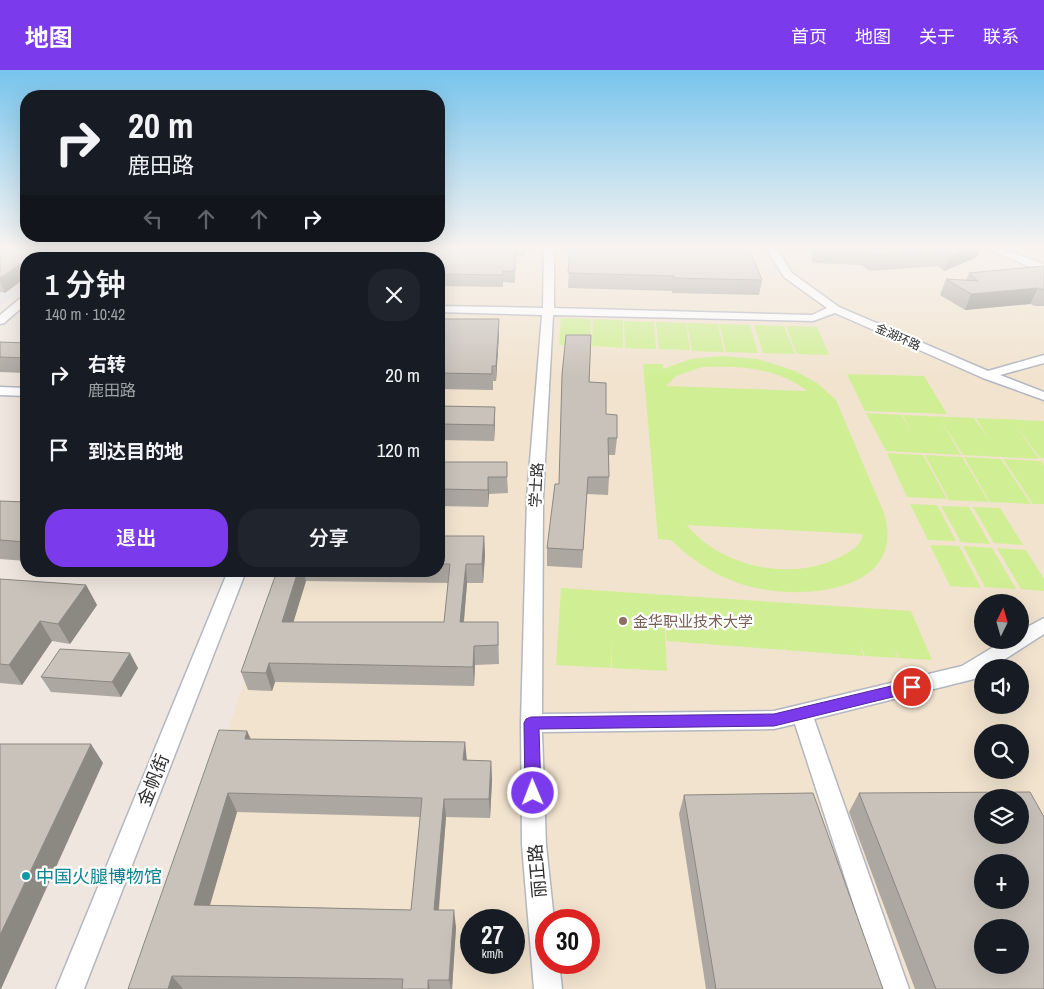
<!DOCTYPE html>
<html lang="zh">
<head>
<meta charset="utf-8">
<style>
	body { margin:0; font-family:"Archivo Narrow","Noto Sans SC",sans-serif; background:#20242c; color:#f1f3f6; height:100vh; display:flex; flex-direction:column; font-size:19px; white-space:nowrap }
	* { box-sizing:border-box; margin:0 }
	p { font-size:16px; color:#9ea1a6 }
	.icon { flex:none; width:28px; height:28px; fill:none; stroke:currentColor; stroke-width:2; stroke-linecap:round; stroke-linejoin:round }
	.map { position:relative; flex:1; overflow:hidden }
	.details { position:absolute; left:20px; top:182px; width:425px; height:325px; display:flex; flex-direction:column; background:#171b24; border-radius:20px; box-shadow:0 5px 20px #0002 }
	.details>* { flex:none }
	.banner { position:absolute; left:20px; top:20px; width:425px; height:152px; border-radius:20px; box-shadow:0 5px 20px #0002; background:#171b24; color:#f1f3f6; overflow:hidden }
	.needle { width:32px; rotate:5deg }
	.fabs { position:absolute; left:974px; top:524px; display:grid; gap:10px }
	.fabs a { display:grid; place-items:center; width:55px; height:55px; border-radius:50%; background:#171b24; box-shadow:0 5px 20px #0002; font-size:25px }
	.speed { position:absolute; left:460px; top:839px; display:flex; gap:10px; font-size:25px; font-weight:700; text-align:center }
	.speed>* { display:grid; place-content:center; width:65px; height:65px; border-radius:50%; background:#171b24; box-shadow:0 5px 20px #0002; line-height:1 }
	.speed small { font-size:12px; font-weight:400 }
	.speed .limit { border:8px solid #d22; background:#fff; color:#111 }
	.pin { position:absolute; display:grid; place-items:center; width:42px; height:42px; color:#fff; margin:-21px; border:2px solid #fff; border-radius:50%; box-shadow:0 1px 5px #0007 }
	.me { position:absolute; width:55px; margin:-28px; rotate:359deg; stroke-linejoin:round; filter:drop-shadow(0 0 4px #0008) }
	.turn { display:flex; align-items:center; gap:18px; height:105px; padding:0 25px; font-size:22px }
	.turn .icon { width:65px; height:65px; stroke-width:2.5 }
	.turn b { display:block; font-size:35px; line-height:42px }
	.lanes { display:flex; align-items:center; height:48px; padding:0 25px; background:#0003; justify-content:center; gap:25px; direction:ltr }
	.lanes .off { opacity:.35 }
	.round { display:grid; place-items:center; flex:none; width:52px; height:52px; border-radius:20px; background:#20242c }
	.headline { display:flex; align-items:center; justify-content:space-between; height:85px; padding:0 25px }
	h1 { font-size:30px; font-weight:600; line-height:38px }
	.button { display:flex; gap:10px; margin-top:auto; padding:10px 25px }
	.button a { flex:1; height:58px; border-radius:20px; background:#7c3aed; color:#fff; font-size:20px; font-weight:600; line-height:58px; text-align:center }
	.button a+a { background:#20242c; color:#f1f3f6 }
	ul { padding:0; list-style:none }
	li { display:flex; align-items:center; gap:15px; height:75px; padding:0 25px }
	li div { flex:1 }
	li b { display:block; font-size:19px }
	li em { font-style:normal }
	header { display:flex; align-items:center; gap:30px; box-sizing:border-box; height:70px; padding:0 25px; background:#7c3aed; color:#fff }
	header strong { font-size:24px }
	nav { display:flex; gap:28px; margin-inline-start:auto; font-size:18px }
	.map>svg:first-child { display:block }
	.industrial { fill:#e1e0e8 }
	.education { fill:#f1e3ce; fill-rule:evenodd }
	.pitch { fill:#d0ef95; fill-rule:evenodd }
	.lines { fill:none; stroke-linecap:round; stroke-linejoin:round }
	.minor-casing { stroke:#b3b7c1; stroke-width:3 }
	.minor { fill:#fff; fill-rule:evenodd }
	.wall { fill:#aca7a0; fill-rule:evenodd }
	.shaded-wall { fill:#8c8882 }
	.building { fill:#c8c2ba; stroke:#8c8882; fill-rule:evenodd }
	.route { fill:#7c3aed; stroke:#51269a }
	.education-dot { fill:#8d6e63; stroke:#fff; stroke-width:2 }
	.culture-dot { fill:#0f9aa8; stroke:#fff; stroke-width:2 }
	.labels { text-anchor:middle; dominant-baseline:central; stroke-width:4.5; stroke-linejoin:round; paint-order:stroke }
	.far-street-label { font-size:12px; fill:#2d2d2d; stroke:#fff }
	.street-label { font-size:15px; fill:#2d2d2d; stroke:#fff }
	.education-label { font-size:15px; fill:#785e54; stroke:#fff; text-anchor:start }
	.near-street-label { font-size:18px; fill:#2d2d2d; stroke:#fff }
	.near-culture-label { font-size:18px; fill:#0d838f; stroke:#fff; text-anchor:start }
</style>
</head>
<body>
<header>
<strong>地图</strong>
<nav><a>首页</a><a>地图</a><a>关于</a><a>联系</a></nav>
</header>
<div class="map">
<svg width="1044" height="919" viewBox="0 0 1044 919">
	<rect width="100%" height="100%" fill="#efe7df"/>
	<polygon class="industrial" points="0,178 69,178 56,189 26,189 26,213 0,236"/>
	<path class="education" d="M390 178H1044V919H146L224 672 281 501H439V189H385ZM982 532H1020V570H982ZM982 598H1020V635H982ZM982 662H1020V700H982ZM982 728H1020V765H982ZM982 792H1020V830H982ZM471 850H514V892H471ZM546 850H589V892H546ZM982 858H1020V895H982Z"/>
	<g class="pitch">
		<polygon points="561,248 591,249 590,276 559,275"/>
		<polygon points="593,249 623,250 623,278 592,276"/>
		<polygon points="624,251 654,252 656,279 625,278"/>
		<polygon points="656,252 686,253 690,280 659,279"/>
		<polygon points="687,253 718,254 724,282 692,281"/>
		<polygon points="719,254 750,255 758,283 726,282"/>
		<polygon points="754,255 784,256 795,284 763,283"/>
		<polygon points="786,256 817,257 829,285 797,284"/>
		<path d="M723 286 758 289 795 301 817 313 836 330 884 443C909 527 791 532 738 513 711 503 692 490 671 470L658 469 643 294H663V299L691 289ZM702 297C738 295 779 298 807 321L666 316 676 306ZM687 455 863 464C860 477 851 481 840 487 792 512 720 497 687 455Z"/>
		<polygon points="847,304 924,306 947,344 865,341"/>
		<polygon points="866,343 902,345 912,364 903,345 974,348 989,369 976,348 1044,351 1044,388 1040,388 1015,354 1039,389 963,385 940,349 961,385 886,381"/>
		<polygon points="887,383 923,385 947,429 907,427"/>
		<polygon points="925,385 962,387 989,432 949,430"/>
		<polygon points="964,387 1001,389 1031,434 990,432"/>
		<polygon points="1003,389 1041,391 1044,395 1044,434 1033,434"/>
		<polygon points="910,434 937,435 956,471 928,470"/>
		<polygon points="941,436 969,437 990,474 961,472"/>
		<polygon points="973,437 1000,438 1023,475 994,473"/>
		<polygon points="930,475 959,476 981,518 950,516"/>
		<polygon points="963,476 992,478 1016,519 985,517"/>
		<polygon points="997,478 1026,480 1044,509 1044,521 1021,519"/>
		<polygon points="561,518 911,541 932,590 899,588 894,577 898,588 865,586 860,575 863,586 785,580 784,576 784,580 745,577 744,573 745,577 706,574 705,570 705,574 667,571 664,544 667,601 612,598 612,569 611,598 556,595"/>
	</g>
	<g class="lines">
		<g class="minor-casing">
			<g id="minor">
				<polygon points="78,178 89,178 78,189 67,189"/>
				<polygon points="361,178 371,178 367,185 369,189 359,189 357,185"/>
				<polygon points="544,178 554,178 554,238 812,245 827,238 784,207 766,178 776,178 792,203 839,237 988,301 1044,285 1044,293 1000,305 1044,322 1044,330 983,308 835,243 813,251 553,245 543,428 542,644 774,641 962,596 1005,570 1020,570 1020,561 1044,548 1044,564 991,598 982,598 982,603 974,609 814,649 909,919 881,919 795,654 774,659 542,662 546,775 554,850 546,850 546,892 559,892 562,919 534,919 522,775 521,653 527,428 542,245 439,242 439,236 543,238"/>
				<polygon points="985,178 999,178 1044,194 1044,200 1028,196"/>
				<polygon points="26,226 26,234 4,253 0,254 0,245 22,227"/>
				<polygon points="0,317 26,318 26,326 0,325"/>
				<polygon points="228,501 246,501 84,919 56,919"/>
			</g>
		</g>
		<use href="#minor" class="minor"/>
	</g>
	<g class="wall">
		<polygon points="0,178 61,178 50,189 5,223 0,222"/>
		<polygon points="393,178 526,178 525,186 515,186 515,213 503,212 503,217 439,216 439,189"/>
		<polygon points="570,178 762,210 759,225 672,223 672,221 568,218"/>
		<polygon points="812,178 980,178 977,187 944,201 938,196 870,201 861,195 812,193"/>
		<polygon points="1044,196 1044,236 1035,236 1030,234 965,240 940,225 946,209 966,210 969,203"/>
		<polygon points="439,249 499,264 496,311 493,311 493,320 439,319"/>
		<polygon points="0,272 26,273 26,303 0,302"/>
		<polygon points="589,312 606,344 617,368 615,385 609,385 609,407 608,425 587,424 582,498 547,496 547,478 559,414"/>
		<polygon points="439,336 495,353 494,371 439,370"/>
		<polygon points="439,392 507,407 508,423 489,424 488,437 439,436"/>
		<polygon points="0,431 26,432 26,491 0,489"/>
		<path d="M439 466H484L485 485 483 513H467L464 552H498L499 594 475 595 474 616 275 612 272 621 248 620 241 602 277 501H439ZM306 511 448 513 444 552H293Z"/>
		<polygon points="0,509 86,515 97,535 70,574 52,571 22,615 0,613"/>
		<polygon points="138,598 121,627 51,622 41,607"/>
		<path d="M247 661 251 669 465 672 466 690 491 691 492 710 490 748 446 747 439 840 456 857 452 919H128ZM237 742 420 747 411 840 210 835Z"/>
		<polygon points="859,723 1044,919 915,919 849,742"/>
		<polygon points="684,725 883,919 706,919 679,744"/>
	</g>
	<g class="shaded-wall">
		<polygon points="41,178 61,178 50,189 28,189"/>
		<polygon points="191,178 207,178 207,179 198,189 180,189"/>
		<polygon points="332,178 339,178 335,189 328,189"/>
		<polygon points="968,178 980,178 977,187 944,201 950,186"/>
		<polygon points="26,190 26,207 5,223 0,212 0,208"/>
		<polygon points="1038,218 1030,234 965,240 971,224"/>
		<polygon points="499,249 499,264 496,311 496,296"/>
		<polygon points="495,337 495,353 494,371 494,355"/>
		<polygon points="488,407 489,424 488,437"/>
		<polygon points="484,466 485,485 483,513 482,494"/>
		<polygon points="466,494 467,513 462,571 460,552"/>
		<polygon points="298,501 303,501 306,511 288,570 282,552"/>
		<polygon points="86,515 97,535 70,574 58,554"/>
		<polygon points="40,551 52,571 22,615 9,595"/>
		<polygon points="474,576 475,595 474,616 473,597"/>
		<polygon points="130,583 138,598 121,627 112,612"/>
		<polygon points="269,593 275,612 272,621 266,603"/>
		<polygon points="247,661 255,680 245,669"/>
		<polygon points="465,672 467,691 463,690"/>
		<polygon points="91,674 103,693 1,919 0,919 0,865"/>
		<polygon points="491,691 492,710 490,748 489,729"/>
		<polygon points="228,723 237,742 205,852 194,835"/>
		<polygon points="444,729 446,747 437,857 434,840"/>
		<polygon points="454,840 456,857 452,919 451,919 449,910"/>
		<polygon points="172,906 183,919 168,919"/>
		<polygon points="428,910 430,919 428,919"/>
	</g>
	<g class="building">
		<polygon points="0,178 41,178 35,184 28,189 26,189 26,190 0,208"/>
		<polygon points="89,178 191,178 180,189 76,189"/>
		<polygon points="210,178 332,178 328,189 201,189"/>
		<polygon points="393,178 515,178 515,201 503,201 503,205 439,204 439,189 389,189"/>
		<polygon points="570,178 749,178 762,210 674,208 674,206 568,203"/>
		<polygon points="825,178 968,178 950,186 944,180 875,185 865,180"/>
		<polygon points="1044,196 1044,220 1038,218 971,224 946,209 978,211 969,203"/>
		<polygon points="439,249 499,249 496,296 492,296 492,304 439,303"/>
		<polygon points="566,265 591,265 589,312 606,313 606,344 617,345 617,368 608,368 609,407 588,407 583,480 547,478 555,414 559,414 562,305"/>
		<polygon points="0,272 26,273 26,288 0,287"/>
		<polygon points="439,336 495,337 494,355 439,354"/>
		<polygon points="439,392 507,392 507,407 488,407 488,420 439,419"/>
		<polygon points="0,431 26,432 26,472 0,470"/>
		<polygon points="439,466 484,466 482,494 466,494 460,552 498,552 498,575 474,576 473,597 269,593 266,603 241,602 277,501 298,501 282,552 444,552 450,494 439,494"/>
		<polygon points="0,509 86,515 58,554 40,551 9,595 0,594"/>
		<polygon points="60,579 130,583 112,612 41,607"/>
		<path d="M219 660 247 661 245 669 465 672 463 690 491 691 489 729H444L434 840H454L449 910H428V919H402L403 909 172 906 168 919H128ZM228 723 422 728 411 840 194 835Z"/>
		<polygon points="0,674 91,674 0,865"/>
		<path d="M1030 722 1044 747V919H936L859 723ZM982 728H1020V765H982ZM982 792H1020V830H982ZM982 858H1020V895H982Z"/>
		<polygon points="813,723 883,919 716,919 684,725"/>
	</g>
	<linearGradient id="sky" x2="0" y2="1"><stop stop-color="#77c4ed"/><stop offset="0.58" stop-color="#f8f4f1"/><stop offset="1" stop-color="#f8f4f1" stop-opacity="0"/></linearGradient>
	<rect width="1044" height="307" fill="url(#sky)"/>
	<polygon class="route" points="912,611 917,613 919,617 917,621 774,656 539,659 541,723 538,728 533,730 527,728 525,723 524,653 526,649 531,647 774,644"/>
	<circle class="education-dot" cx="623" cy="551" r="5"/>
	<circle class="culture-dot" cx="26" cy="806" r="5"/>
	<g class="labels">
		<g class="far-street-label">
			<text transform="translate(898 267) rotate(24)">金湖环路</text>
		</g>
		<g class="street-label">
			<text transform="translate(536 415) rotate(-87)">学士路</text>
		</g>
		<g class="education-label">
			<text x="633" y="551">金华职业技术大学</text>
		</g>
		<g class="near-street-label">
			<text transform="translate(153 710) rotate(-68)">金帆街</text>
			<text transform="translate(537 801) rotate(-95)">丽正路</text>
		</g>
		<g class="near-culture-label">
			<text x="36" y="806">中国火腿博物馆</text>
		</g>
	</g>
</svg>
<div class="fabs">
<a><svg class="needle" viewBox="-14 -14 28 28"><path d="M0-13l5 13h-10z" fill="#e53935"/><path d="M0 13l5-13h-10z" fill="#9ea1a6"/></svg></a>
<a><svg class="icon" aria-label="sound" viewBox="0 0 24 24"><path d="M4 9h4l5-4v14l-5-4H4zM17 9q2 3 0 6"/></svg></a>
<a><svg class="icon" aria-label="search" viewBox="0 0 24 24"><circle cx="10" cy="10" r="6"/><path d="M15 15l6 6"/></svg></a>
<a><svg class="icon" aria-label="layers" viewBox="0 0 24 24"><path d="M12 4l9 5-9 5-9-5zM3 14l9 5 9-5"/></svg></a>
<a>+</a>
<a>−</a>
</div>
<div class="speed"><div>27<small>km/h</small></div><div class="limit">30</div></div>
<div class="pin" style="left:912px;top:617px;background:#d93025"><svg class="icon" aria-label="arrive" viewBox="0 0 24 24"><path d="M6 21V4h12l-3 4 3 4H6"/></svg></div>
<svg class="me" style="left:533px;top:723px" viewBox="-20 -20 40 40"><circle r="17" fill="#7c3aed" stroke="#fff" stroke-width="3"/><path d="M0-11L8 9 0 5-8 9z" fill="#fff"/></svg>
<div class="banner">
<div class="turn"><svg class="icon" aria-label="right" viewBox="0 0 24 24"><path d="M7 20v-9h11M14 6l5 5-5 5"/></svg><div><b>20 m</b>鹿田路</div></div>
<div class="lanes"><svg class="icon off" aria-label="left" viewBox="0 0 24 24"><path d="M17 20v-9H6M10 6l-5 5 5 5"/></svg><svg class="icon off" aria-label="ahead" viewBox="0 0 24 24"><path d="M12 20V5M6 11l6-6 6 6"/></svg><svg class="icon off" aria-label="ahead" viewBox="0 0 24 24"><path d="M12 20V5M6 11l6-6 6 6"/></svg><svg class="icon" aria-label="right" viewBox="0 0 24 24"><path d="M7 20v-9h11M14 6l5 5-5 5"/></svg></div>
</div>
<section class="details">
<div class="headline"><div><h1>1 分钟</h1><p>140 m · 10:42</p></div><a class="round"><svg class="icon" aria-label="close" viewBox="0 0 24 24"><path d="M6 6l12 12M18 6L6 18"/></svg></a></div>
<ul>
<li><svg class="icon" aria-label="right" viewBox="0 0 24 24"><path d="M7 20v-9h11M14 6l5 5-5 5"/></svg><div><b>右转</b><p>鹿田路</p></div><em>20 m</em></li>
<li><svg class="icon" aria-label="arrive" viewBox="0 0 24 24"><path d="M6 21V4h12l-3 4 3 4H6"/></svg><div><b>到达目的地</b></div><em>120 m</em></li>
</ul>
<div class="button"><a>退出</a><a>分享</a></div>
</section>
</div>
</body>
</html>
